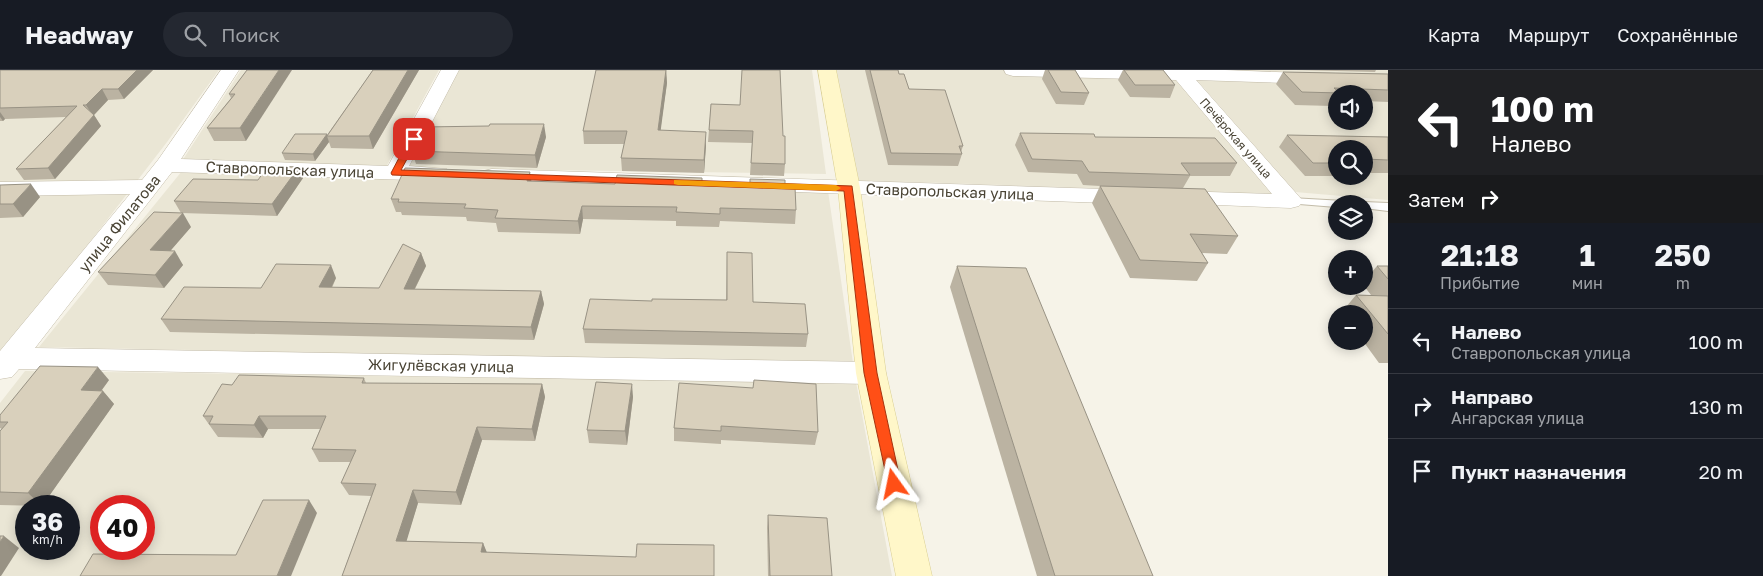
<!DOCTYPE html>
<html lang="ru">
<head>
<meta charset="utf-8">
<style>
	body { margin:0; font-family:"Golos Text",sans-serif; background:#242831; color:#f1f3f6; height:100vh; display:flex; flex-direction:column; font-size:19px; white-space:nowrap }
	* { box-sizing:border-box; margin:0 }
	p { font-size:16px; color:#9ea1a6 }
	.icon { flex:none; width:28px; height:28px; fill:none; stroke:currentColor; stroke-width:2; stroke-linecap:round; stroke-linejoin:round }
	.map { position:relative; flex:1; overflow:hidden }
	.panel { display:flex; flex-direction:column; background:#171b24; width:375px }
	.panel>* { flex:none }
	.guide { background:#202124; color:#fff; overflow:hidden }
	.fabs { position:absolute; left:1328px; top:15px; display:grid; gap:10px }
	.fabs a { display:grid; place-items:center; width:45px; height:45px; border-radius:50%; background:#171b24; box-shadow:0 2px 12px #0003; font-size:25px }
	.speed { position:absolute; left:15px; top:425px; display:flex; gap:10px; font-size:25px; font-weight:700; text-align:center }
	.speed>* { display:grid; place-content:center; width:65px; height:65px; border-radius:50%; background:#171b24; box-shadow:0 2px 12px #0003; line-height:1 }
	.speed small { font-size:12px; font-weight:400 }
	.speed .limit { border:8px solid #d22; background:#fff; color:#111 }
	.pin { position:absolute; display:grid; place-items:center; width:42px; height:42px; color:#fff; margin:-21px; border-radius:10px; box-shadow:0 2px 8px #0006 }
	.me { position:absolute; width:55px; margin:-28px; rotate:348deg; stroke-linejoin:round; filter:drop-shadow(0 0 4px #0008) }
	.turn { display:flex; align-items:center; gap:18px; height:105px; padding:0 20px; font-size:22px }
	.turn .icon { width:65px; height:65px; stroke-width:2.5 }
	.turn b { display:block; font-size:35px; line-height:42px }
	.then { display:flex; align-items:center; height:48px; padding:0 20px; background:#0003; gap:10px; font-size:19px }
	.eta { display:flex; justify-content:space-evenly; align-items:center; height:85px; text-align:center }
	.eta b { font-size:30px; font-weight:700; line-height:35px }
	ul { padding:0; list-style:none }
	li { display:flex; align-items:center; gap:15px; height:65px; padding:0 20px; border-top:1px solid #363941 }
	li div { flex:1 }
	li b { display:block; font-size:19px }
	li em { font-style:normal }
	header { display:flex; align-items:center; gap:30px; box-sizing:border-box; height:70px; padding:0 25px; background:#171b24; border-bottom:1px solid #363941 }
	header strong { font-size:24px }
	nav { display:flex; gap:28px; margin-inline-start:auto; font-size:18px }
	.search { width:350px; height:45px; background:#242831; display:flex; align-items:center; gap:12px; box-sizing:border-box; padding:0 18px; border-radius:28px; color:#9ea1a6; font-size:19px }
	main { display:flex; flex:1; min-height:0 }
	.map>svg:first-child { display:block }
	.residential { fill:#eae6d5; fill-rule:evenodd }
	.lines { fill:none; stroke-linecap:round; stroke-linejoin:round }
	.lane-casing { stroke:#c3bca9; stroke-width:2 }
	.street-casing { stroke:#c3bca9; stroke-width:1 }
	.secondary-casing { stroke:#dacf92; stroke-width:1 }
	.lane { fill:#fff; fill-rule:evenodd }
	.street { fill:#fff; fill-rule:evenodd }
	.secondary { fill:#fff7c9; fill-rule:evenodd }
	.wall { fill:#bbb3a2 }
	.shaded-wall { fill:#989284 }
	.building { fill:#d9d0bc; stroke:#989284 }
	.route { fill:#ff4f16; stroke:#a6330e }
	.slow { fill:#f59e0b }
	.labels { text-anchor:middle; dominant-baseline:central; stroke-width:4; stroke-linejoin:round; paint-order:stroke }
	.far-street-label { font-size:12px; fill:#4a4435; stroke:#fff }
	.street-label { font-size:15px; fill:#4a4435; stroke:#fff }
</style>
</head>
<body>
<header>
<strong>Headway</strong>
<div class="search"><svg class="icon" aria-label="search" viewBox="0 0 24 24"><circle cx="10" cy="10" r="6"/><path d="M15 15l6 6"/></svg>Поиск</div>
<nav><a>Карта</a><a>Маршрут</a><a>Сохранённые</a></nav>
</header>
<main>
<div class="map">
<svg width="1388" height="506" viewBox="0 0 1388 506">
	<rect width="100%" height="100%" fill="#f6f3e8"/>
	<g class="residential">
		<polygon points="0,0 219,0 167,72 0,289"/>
		<polygon points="241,0 439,0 386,97 182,91"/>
		<polygon points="459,0 812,0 826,104 406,98"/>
		<polygon points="830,0 1177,0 1274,124 914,112 869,113 849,118"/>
		<path d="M1188 0H1388V130L1295 122ZM1336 24H1364V51H1336ZM1336 79H1364V106H1336Z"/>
		<polygon points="182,101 827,114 853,293 39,277"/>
		<path d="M25 301 856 312 892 506H0V333ZM26 436H69V479H26ZM101 436H144V479H101Z"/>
	</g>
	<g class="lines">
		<g class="lane-casing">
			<g id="lane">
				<polygon points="1291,128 1344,131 1350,134 1336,134 1336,137 1287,133 1285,131"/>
				<polygon points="1364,132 1388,133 1388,141 1364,138 1364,134 1359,134"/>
			</g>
		</g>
		<g class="street-casing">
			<g id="street">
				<polygon points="221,0 239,0 181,89 388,96 441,0 459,0 409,96 447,99 450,104 447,109 439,111 172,102 35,278 871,292 881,295 886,303 881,311 871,314 19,299 12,307 0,309 0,281 130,124 0,126 0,112 142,110 158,90"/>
				<polygon points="1004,0 1225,0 1323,4 1325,8 1323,12 1316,14 1196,10 1303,131 1299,136 1291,138 1169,133 1165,128 1169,123 1177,121 1272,124 1176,10 1013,6 1006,4"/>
				<polygon points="492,99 1134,120 1142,122 1146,127 1142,132 1134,134 484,111 481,106 484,101"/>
			</g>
		</g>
		<g class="secondary-casing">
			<polygon id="secondary" points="818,0 836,0 860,118 886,303 932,506 896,506 856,303 838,118"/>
		</g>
		<use href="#lane" class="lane"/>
		<use href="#street" class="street"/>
		<use href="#secondary" class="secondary"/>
	</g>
	<g class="wall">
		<polygon points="0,0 153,0 124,29 108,30 94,45 101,56 55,109 24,110 16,99 66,47 5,49 3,51 0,51"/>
		<polygon points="247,0 246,71 214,71 207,58 231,28 229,24"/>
		<polygon points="373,0 419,0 373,79 331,78 329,72 315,91 285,90 282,83 327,65"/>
		<polygon points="666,0 667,13 660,60 706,75 704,103 622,101 621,88 624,74 584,74 583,61"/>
		<polygon points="865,0 898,0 899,4 909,19 963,76 961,82 962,84 958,96 888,95"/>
		<polygon points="1045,0 1075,0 1089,23 1084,35 1056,34 1042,9"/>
		<polygon points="1123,0 1163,0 1175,15 1170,28 1130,27 1118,10"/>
		<polygon points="1296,0 1376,0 1375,2"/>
		<polygon points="1283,2 1388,4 1388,32 1364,31 1364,24 1336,24 1336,30 1332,36 1295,35 1276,14"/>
		<polygon points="711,34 783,66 785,94 784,106 750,105 752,73 708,72"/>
		<polygon points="1020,63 1095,67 1237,93 1230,106 1190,106 1183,118 1238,166 1227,184 1202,183 1208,193 1197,211 1130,208 1092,133 1100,116 1083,115 1077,104 1028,102 1015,75"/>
		<polygon points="1287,65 1388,67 1388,103 1364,103 1364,79 1336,79 1336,106 1305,106 1279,77"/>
		<polygon points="546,67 537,98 416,94 412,81"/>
		<polygon points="303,108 277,146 181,143 174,131 258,110"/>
		<polygon points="702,108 702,113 785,117 796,140 795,154 720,151 719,157 676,156 676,151 583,149 580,164 498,162 496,153 467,151 466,147 402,145 401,142 396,142 391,129 531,111 615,114"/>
		<polygon points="0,115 40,127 23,147 0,148"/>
		<polygon points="191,157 170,181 183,195 164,218 108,215 98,202"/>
		<polygon points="727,182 753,232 808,264 806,277 585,273 583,259 652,231 726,230"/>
		<polygon points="421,183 426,196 415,219 541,221 544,234 534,270 170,262 161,249 261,218 336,208 332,218 379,218"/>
		<polygon points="957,196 1153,506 1037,506 950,217"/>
		<polygon points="1377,196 1388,196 1388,293 1379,293 1363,271 1364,271 1364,244 1342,244 1341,243 1356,225 1371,225 1364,216 1364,211"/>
		<polygon points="364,308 366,313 542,314 545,327 535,371 482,370 461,435 418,433 406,471 483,473 486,482 342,506 371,426 349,425 341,413 351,392 319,392 312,379 320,359 268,359 263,368 218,367 203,346 232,315"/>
		<polygon points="109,310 102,320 114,334 42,436 0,435 0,361 2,359 0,358 0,345"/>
		<polygon points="679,313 818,362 815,375 721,370 721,374 674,371 674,358"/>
		<polygon points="633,327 627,375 589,373 587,360"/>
		<polygon points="768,445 832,506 768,506 767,458"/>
	</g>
	<g class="shaded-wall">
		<polygon points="137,0 153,0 124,29 118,19"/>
		<polygon points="279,0 292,0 246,71 240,58"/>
		<polygon points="408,0 419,0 373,79 369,66"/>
		<polygon points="666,0 667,13 659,73 658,60"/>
		<polygon points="102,19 108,30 93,46 86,35"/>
		<polygon points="0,42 5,49 3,51 0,47"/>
		<polygon points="94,45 101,56 55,109 48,98"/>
		<polygon points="544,54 546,67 537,98 535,85"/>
		<polygon points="706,62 706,75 704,103 704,90"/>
		<polygon points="327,64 327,66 329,72 315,91 313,84"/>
		<polygon points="299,97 303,108 277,146 272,134"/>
		<polygon points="530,102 532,115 527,111"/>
		<polygon points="31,114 40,127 23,147 13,134"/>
		<polygon points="582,136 583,149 580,164 578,151"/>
		<polygon points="183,143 191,157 159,194 150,180"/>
		<polygon points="175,181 183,195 164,218 155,205"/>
		<polygon points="421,183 426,196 408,232 404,219"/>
		<polygon points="331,195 336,208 325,230 319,217"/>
		<polygon points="541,221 544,234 534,270 531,257"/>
		<polygon points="98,297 109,310 92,333 81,320"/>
		<polygon points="542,314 545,327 535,371 532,359"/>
		<polygon points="632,314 633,327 627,375 625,361"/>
		<polygon points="103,321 114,334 42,436 28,423"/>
		<polygon points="259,346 268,359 263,368 254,355"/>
		<polygon points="477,357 482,370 461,435 456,422"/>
		<polygon points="413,420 418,433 403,483 396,471"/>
		<polygon points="309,430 317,443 291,506 277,506"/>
		<polygon points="4,466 19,478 1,506 0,506 0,472"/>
		<polygon points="483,473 488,485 481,482"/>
	</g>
	<g class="building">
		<polygon points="0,0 137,0 118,19 102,19 86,35 83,35 94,45 48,98 16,99 77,36 0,38"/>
		<polygon points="247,0 279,0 240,58 207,58 235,24 229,24"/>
		<polygon points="373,0 408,0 369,66 327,66"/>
		<polygon points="596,0 666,0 658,60 706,62 704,90 621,88 627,61 583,61"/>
		<polygon points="742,0 780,0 783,66 785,66 785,94 751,93 753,61 709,60 711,34 740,35"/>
		<polygon points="870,0 898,0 899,4 904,4 909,19 945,20 963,76 959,76 962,84 891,83"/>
		<polygon points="1048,0 1075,0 1089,23 1061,22"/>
		<polygon points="1124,0 1163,0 1175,15 1135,15"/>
		<polygon points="1283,2 1388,4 1388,20 1334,18 1340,23 1302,22"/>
		<polygon points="490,54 544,54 535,85 412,81 423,57 489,56"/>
		<polygon points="1020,63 1094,64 1095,67 1215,68 1237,93 1181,93 1190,105 1089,102 1082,91 1032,89"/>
		<polygon points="295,64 327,64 313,84 282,83"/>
		<polygon points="1287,65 1388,67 1388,90 1364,89 1364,79 1336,79 1336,93 1313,93"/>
		<polygon points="268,96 299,97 272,134 174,131 193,109 258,110"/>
		<polygon points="405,98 530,102 527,111 615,114 617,105 702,108 702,113 750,115 750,109 785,110 785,117 795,117 796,140 720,138 720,144 676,142 677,137 582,136 578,151 495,148 498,140 464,138 466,134 398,132 399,129 391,129"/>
		<polygon points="31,114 13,134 0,134 0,115"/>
		<polygon points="1100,116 1205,119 1238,166 1190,164 1208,193 1140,190"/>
		<polygon points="154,142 183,143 150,180 175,181 155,205 98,202"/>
		<polygon points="403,174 421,183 404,219 541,221 531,257 161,249 184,217 261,218 276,194 331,195 319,217 379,218"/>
		<polygon points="727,182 752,183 753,232 805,234 808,264 583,259 590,229 652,231 652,229 727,230"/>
		<polygon points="957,196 1026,198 1153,506 1055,506"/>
		<polygon points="1377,196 1388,196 1388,209"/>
		<polygon points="1356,225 1388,226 1388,264"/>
		<polygon points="40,296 98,297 81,320 103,321 28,423 0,422 0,361 8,352 0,352 0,345"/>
		<polygon points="239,305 364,308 362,313 542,314 532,359 477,357 456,422 413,420 396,471 483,473 481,482 636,487 637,474 714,475 714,506 342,506 376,414 341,413 356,380 312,379 326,346 259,346 254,355 209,354 213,346 203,346 222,314 232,315"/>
		<polygon points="754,310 816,314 818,362 721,356 721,361 674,358 679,313 753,318"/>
		<polygon points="596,312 632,314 625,361 587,360"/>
		<polygon points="263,430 309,430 277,506 80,506 93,484 236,485"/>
		<polygon points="768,445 827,448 832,506 770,506"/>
		<polygon points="0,466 4,466 0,472"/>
	</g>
	<polygon class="route" points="414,66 418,69 401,100 852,116 877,303 901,414 899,418 890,418 888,414 864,303 844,121 392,105 391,103 409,69"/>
	<polygon class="slow" points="674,110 836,115 841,118 836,121 678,115 674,114"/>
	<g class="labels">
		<g class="far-street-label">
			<text transform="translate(1236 68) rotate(49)">Печёрская улица</text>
		</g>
		<g class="street-label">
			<text transform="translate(290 99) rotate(2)">Ставропольская улица</text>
			<text transform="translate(950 121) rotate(2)">Ставропольская улица</text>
			<text transform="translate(119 153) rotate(-51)">улица Филатова</text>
			<text transform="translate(441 295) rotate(1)">Жигулёвская улица</text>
		</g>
	</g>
</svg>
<div class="fabs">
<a><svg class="icon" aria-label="sound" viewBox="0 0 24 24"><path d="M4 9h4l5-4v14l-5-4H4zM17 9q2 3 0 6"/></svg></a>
<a><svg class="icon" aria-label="search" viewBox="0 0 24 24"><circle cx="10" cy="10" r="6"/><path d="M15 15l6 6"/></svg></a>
<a><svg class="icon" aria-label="layers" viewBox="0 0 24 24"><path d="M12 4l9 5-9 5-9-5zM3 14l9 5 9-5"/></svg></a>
<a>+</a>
<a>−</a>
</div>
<div class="speed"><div>36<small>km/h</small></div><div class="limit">40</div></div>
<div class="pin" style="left:414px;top:69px;background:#d93025"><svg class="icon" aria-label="arrive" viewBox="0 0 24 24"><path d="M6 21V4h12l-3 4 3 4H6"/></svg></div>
<svg class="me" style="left:894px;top:414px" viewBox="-20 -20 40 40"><path d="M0-17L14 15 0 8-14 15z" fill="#ff4f16" stroke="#fff" stroke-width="4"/></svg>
</div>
<section class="panel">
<div class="guide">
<div class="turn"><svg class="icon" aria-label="left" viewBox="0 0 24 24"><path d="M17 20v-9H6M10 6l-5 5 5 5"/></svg><div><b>100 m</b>Налево</div></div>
<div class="then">Затем<svg class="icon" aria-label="right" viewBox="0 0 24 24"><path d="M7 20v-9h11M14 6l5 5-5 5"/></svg></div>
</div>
<div class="eta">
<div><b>21:18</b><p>Прибытие</p></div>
<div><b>1</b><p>мин</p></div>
<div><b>250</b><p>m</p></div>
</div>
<ul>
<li><svg class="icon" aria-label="left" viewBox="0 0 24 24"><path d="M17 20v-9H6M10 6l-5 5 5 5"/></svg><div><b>Налево</b><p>Ставропольская улица</p></div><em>100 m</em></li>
<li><svg class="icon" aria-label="right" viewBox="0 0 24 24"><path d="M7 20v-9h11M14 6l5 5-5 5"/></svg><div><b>Направо</b><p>Ангарская улица</p></div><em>130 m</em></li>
<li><svg class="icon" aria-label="arrive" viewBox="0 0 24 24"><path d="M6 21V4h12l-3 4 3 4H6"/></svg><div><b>Пункт назначения</b></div><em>20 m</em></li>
</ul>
</section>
</main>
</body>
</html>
